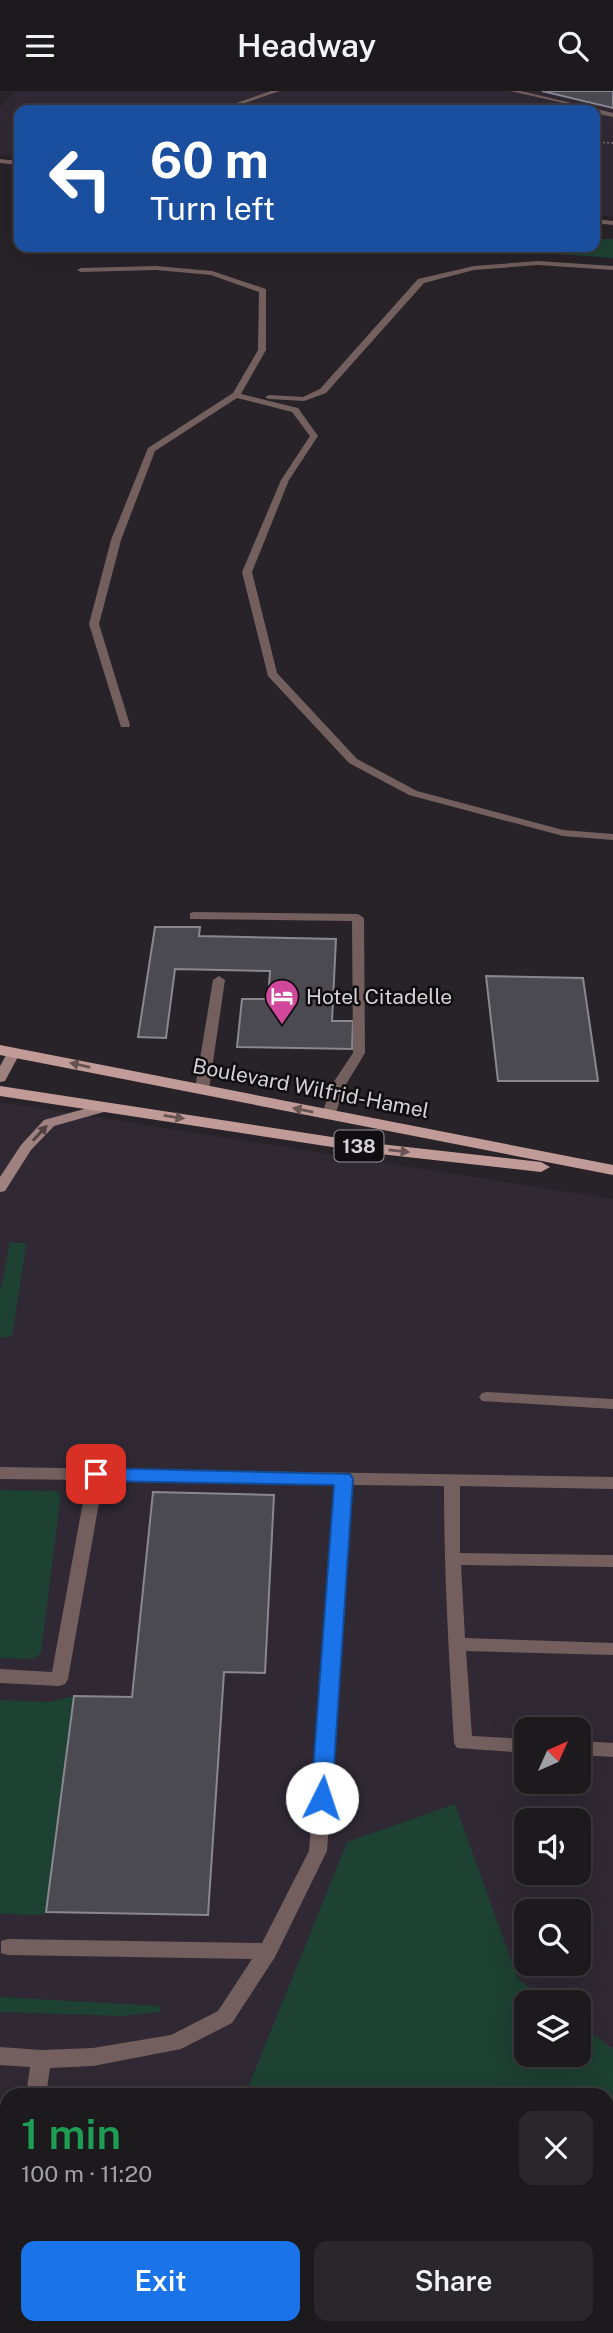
<!DOCTYPE html>
<html lang="en">
<head>
<meta charset="utf-8">
<style>
	body { margin:0; font-family:"Public Sans",sans-serif; background:#2a272b; color:#f1f3f6; height:100vh; display:flex; flex-direction:column; font-size:26px; white-space:nowrap }
	* { box-sizing:border-box; margin:0 }
	p { font-size:23px; color:#a0a1a4 }
	.icon { flex:none; width:38px; height:38px; fill:none; stroke:currentColor; stroke-width:2; stroke-linecap:round; stroke-linejoin:round }
	.map { position:relative; flex:1; overflow:hidden }
	.drawer { position:absolute; left:0px; top:1997px; width:614px; height:247px; display:flex; flex-direction:column; background:#1d1a1e; border-radius:21px 21px 0 0; box-shadow:0 7px 28px #0002,0 0 0 2px #3b383c }
	.drawer>* { flex:none }
	.top-card { position:absolute; left:14px; top:14px; width:586px; height:147px; border-radius:14px; box-shadow:0 7px 28px #0002,0 0 0 2px #3b383c; background:#1a4fa0; color:#fff; overflow:hidden }
	.needle { width:46px; rotate:45deg }
	.buttons { position:absolute; left:514px; top:1626px; display:grid; gap:14px }
	.buttons a { display:grid; place-items:center; width:77px; height:77px; border-radius:14px; background:#1d1a1e; box-shadow:0 7px 28px #0002,0 0 0 2px #3b383c; font-size:35px }
	.pin { position:absolute; display:grid; place-items:center; width:60px; height:60px; color:#fff; margin:-30px; border-radius:14px; box-shadow:0 4px 10px #0006 }
	.me { position:absolute; width:77px; margin:-38px; rotate:4deg; stroke-linejoin:round; filter:drop-shadow(0 0 5px #0008) }
	.turn { display:flex; align-items:center; gap:24px; height:147px; padding:0 21px; font-size:32px }
	.turn .icon { width:91px; height:91px; stroke-width:2.5 }
	.turn b { display:block; font-size:49px; line-height:60px }
	.round { display:grid; place-items:center; flex:none; width:74px; height:74px; border-radius:14px; background:#2a272b }
	.headline { display:flex; align-items:center; justify-content:space-between; height:119px; padding:0 21px }
	h1 { font-size:42px; font-weight:600; line-height:52px; color:#1e9e55 }
	.action { display:flex; gap:14px; margin-top:auto; padding:14px 21px }
	.action a { flex:1; height:80px; border-radius:14px; background:#1a73e8; color:#fff; font-size:28px; font-weight:600; line-height:80px; text-align:center }
	.action a+a { background:#2a272b; color:#f1f3f6 }
	header { display:flex; justify-content:space-between; align-items:center; height:91px; padding:0 21px; background:#1d1a1e; font-size:32px; font-weight:600 }
	.map>svg:first-child { display:block }
	.built { fill:#302934; fill-rule:evenodd }
	.green { fill:#1d4132 }
	.lines { fill:none; stroke-linecap:round; stroke-linejoin:round }
	.river { fill:#477382; fill-rule:evenodd }
	.building { fill:#4c4a51; stroke:#89878f; stroke-width:2 }
	.path { stroke:#666267; stroke-width:2; stroke-dasharray:2 2; stroke-linecap:butt }
	.service { fill:#73605e; fill-rule:evenodd }
	.minor { fill:#73605e; fill-rule:evenodd }
	.tertiary { fill:#73605e; fill-rule:evenodd }
	.secondary { fill:#9f827f; fill-rule:evenodd }
	.primary { fill:#c19b97; fill-rule:evenodd }
	.oneway { fill:#685453 }
	.oneway2 { fill:#504241 }
	.route { fill:#1a73e8; stroke:#114b97; stroke-width:2 }
	.labels { text-anchor:middle; dominant-baseline:central; stroke-width:5; stroke-linejoin:round; paint-order:stroke }
	.shield { fill:#0f0d0f; stroke:#99969a; stroke-width:2 }
	.shield-label { font-size:19px; font-weight:bold; fill:#d4d1d5 }
	.poi-label { font-size:21px; fill:#d4d1d5; stroke:#0f0d0f; text-anchor:start }
	.street-label { font-size:21px; fill:#d4d1d5; stroke:#0f0d0f }
</style>
</head>
<body>
<header><svg class="icon" aria-label="menu" viewBox="0 0 24 24"><path d="M4 6h16M4 12h16M4 18h16"/></svg>Headway<svg class="icon" aria-label="search" viewBox="0 0 24 24"><circle cx="10" cy="10" r="6"/><path d="M15 15l6 6"/></svg></header>
<div class="map">
<svg width="613" height="2242" viewBox="0 0 613 2242">
	<rect width="100%" height="100%" fill="#272328"/>
	<g class="built">
		<polygon points="15,0 613,0 613,126 595,124 595,19 19,19 19,66 0,64 0,16"/>
		<path d="M0 1011 613 1108V2242H0ZM527 1638H579V1690H527ZM527 1729H579V1782H527ZM527 1820H579V1872H527ZM527 1911H579V1964H527ZM7 2004H607V2236H7Z"/>
	</g>
	<g class="green">
		<polygon points="595,148 613,148 613,167 460,156 595,156"/>
		<polygon points="10,1152 25,1152 26,1155 12,1245 0,1247 0,1202"/>
		<polygon points="0,1399 55,1400 61,1403 41,1562 33,1568 0,1567"/>
		<polygon points="74,1605 46,1821 43,1824 0,1823 0,1609 49,1611"/>
		<polygon points="455,1713 518,1888 549,1911 527,1911 527,1964 579,1964 579,1933 613,1958 613,2242 107,2242 106,2237 607,2236 607,2004 245,2004 347,1751"/>
		<polygon points="0,1906 161,1915 159,1921 121,1925 0,1921"/>
	</g>
	<g class="lines">
		<g class="river">
			<polygon points="613,2046 613,2141 607,2143 607,2048"/>
			<polygon points="428,2236 537,2236 534,2242 426,2242"/>
		</g>
	</g>
	<g class="building">
		<polygon points="542,0 613,0 613,17"/>
		<polygon points="155,836 200,836 199,845 336,848 332,930 353,930 352,958 237,956 242,908 268,908 270,880 175,878 166,947 138,946"/>
		<polygon points="486,885 583,887 598,990 498,990"/>
		<polygon points="153,1401 274,1404 265,1582 224,1581 208,1824 46,1821 74,1605 132,1606"/>
	</g>
	<g class="lines">
		<g class="path">
			<polyline points="186,19 198,14"/>
			<polyline points="595,51 613,52"/>
		</g>
		<g class="service">
			<polygon points="510,0 521,0 613,22 613,26 595,22 595,19"/>
			<polygon points="538,170 613,175 613,179 538,174 474,179 424,192 326,302 304,310 269,308 265,306 269,304 303,306 320,298 418,188 474,175"/>
			<polygon points="156,175 212,180 266,198 266,259 241,303 298,317 318,345 289,389 252,481 277,582 357,668 417,700 563,739 613,743 613,749 563,745 409,704 349,672 268,585 242,481 281,389 310,345 292,321 237,307 155,360 121,449 99,533 130,634 129,636 121,636 89,533 111,449 148,357 233,302 258,259 259,201 211,184 156,179 81,181 77,179 81,177"/>
			<polygon points="194,821 358,823 364,827 365,962 345,995 334,1027 324,1027 322,1024 331,995 353,962 352,830 190,828 190,822"/>
			<polygon points="219,885 225,889 209,998 202,1002 195,998 213,889"/>
			<polygon points="487,1301 613,1308 613,1318 482,1310 479,1306 482,1302"/>
			<path d="M0 1376 613 1386V1398L460 1395V1462L613 1464V1476L461 1474 465 1547 613 1552V1564L466 1560 472 1645 527 1648V1662L457 1657 454 1652C449 1566 444 1482 444 1395L352 1394 327 1760 275 1866 232 1932 181 1958 93 1975 50 1977 46 2004H26L30 1976 0 1974V1956L41 1959 93 1957 171 1944 218 1920 252 1868 8 1864 1 1862V1850L8 1848 262 1852 309 1760 336 1393 103 1389 68 1588 65 1593 59 1595 0 1592V1578L52 1581 87 1389 0 1388Z"/>
			<polygon points="579,1650 613,1652 613,1666 579,1664"/>
			<polygon points="7,2194 7,2218 0,2215 0,2197"/>
		</g>
		<polygon class="minor" points="271,0 280,0 224,19 216,19"/>
		<g class="tertiary">
			<polygon points="0,68 19,70 19,74 0,72"/>
			<polygon points="595,128 613,130 613,134 595,132"/>
		</g>
		<g class="secondary">
			<polygon points="14,958 20,962 5,990 0,991 0,975 9,959"/>
			<polygon points="106,1012 113,1016 111,1019 54,1035 31,1059 5,1100 0,1101 0,1086 21,1054 44,1029"/>
		</g>
		<g class="primary">
			<polygon points="0,954 613,1074 613,1084 0,964"/>
			<polygon points="0,995 371,1052 541,1071 550,1076 541,1081 371,1062 0,1005"/>
		</g>
	</g>
	<defs><path id="oneway-solid" d="M-6-.8H1V-3.2L6.5 0L1 3.2V.8H-6Z" transform="scale(1.75)"/></defs>
	<g class="oneway">
		<use href="#oneway-solid" transform="translate(80 974) rotate(-167)"/>
		<use href="#oneway-solid" transform="translate(303 1019) rotate(-169)"/>
		<use href="#oneway-solid" transform="translate(174 1026) rotate(9)"/>
		<use href="#oneway-solid" transform="translate(399 1060) rotate(6)"/>
	</g>
	<use class="oneway2" href="#oneway-solid" transform="translate(40 1042) rotate(-47)"/>
	<polygon class="route" points="96,1377 350,1383 353,1388 332,1707 329,1713 322,1715 314,1713 311,1707 334,1394 96,1390 90,1388 87,1383 90,1379"/>
	<defs>
		<g id="hotel-pin" transform="scale(1.75)"><path d="M0 17L-7.5 6A9.5 9.5 0 1 1 7.5 6Z" fill="#d1479c" stroke="#0f0d0f"/><path d="M-6-4.5h1.5V1H6V5H4.5V3h-9V5H-6ZM-4 0a1.8 1.8 0 1 1 3.6 0ZM.5 0V-2.5h3Q6-2.5 6 0Z" fill="#fff"/></g>
	</defs>
	<g fill-rule="evenodd">
		<use href="#hotel-pin" x="282" y="905"/>
	</g>
	<g class="labels">
		<rect class="shield" x="334.5" y="1039.5" width="49" height="31" rx="5"/>
		<g class="shield-label">
			<text x="359" y="1055">138</text>
		</g>
		<g class="poi-label">
			<text x="306" y="905">Hotel Citadelle</text>
		</g>
		<g class="street-label">
			<text transform="translate(311 997) rotate(11)">Boulevard Wilfrid-Hamel</text>
		</g>
	</g>
</svg>
<div class="buttons">
<a><svg class="needle" viewBox="-14 -14 28 28"><path d="M0-13l5 13h-10z" fill="#e53935"/><path d="M0 13l5-13h-10z" fill="#a0a1a4"/></svg></a>
<a><svg class="icon" aria-label="sound" viewBox="0 0 24 24"><path d="M4 9h4l5-4v14l-5-4H4zM17 9q2 3 0 6"/></svg></a>
<a><svg class="icon" aria-label="search" viewBox="0 0 24 24"><circle cx="10" cy="10" r="6"/><path d="M15 15l6 6"/></svg></a>
<a><svg class="icon" aria-label="layers" viewBox="0 0 24 24"><path d="M12 4l9 5-9 5-9-5zM3 14l9 5 9-5"/></svg></a>
</div>
<div class="pin" style="left:96px;top:1383px;background:#d93025"><svg class="icon" aria-label="arrive" viewBox="0 0 24 24"><path d="M6 21V4h12l-3 4 3 4H6"/></svg></div>
<svg class="me" style="left:322px;top:1707px" viewBox="-20 -20 40 40"><circle r="19" fill="#fff"/><path d="M0-13L10 11 0 6-10 11z" fill="#1a73e8"/></svg>
<div class="top-card">
<div class="turn"><svg class="icon" aria-label="left" viewBox="0 0 24 24"><path d="M17 20v-9H6M10 6l-5 5 5 5"/></svg><div><b>60 m</b>Turn left</div></div>
</div>
<section class="drawer">
<div class="headline"><div><h1>1 min</h1><p>100 m · 11:20</p></div><a class="round"><svg class="icon" aria-label="close" viewBox="0 0 24 24"><path d="M6 6l12 12M18 6L6 18"/></svg></a></div>
<div class="action"><a>Exit</a><a>Share</a></div>
</section>
</div>
</body>
</html>
